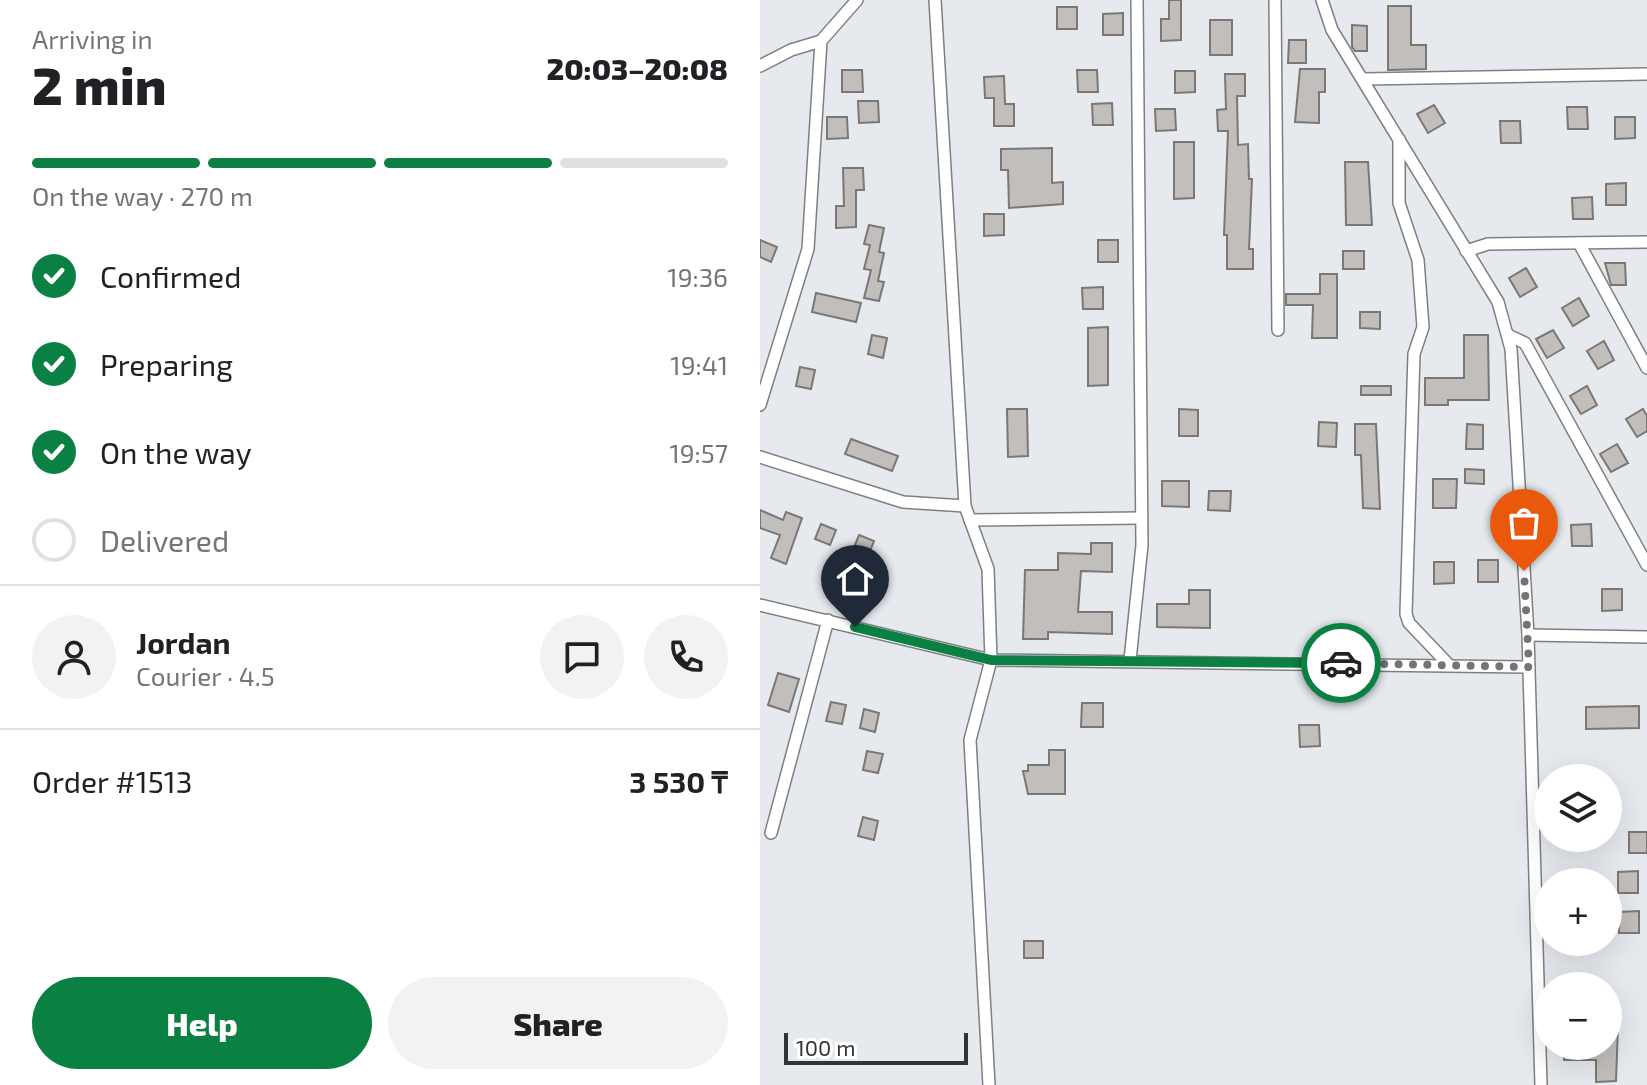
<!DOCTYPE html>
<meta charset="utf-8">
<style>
body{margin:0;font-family:"Exo 2",sans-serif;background:#f2f2f2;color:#202124;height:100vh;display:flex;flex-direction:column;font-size:30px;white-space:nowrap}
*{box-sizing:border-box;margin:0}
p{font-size:26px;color:#757577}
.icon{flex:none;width:44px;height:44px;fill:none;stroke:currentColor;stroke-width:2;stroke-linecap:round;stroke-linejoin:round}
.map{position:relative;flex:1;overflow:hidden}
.details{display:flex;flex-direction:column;background:#fff;width:760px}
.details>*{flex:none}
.controls{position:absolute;left:774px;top:764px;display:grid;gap:16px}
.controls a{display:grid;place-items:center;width:88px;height:88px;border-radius:50%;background:#fff;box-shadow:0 8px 32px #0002;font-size:40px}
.scale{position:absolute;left:24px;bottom:20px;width:184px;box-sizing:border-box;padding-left:8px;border:4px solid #333435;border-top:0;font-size:22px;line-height:28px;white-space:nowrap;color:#333435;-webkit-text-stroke:6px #fff;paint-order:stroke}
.pin{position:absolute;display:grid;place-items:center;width:68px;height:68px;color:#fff;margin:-82px -34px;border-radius:50% 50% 50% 0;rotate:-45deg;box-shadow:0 0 8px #0007}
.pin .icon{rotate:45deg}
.courier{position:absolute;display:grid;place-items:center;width:80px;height:80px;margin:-40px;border:6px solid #0b8043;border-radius:50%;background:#fff;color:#222;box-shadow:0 2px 10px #0007}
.summary em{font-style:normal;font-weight:800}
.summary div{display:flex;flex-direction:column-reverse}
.summary{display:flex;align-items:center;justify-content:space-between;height:136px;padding:0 32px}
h1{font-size:52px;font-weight:800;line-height:60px}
.bar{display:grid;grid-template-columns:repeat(4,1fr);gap:12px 8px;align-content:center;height:96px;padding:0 32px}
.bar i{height:10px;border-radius:6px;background:#e0e0e0}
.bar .active{background:#0b8043}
.bar p{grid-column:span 4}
.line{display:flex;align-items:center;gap:20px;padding:0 32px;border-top:2px solid #e0e0e0}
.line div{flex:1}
.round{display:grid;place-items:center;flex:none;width:84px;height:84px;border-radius:42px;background:#f2f2f2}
ol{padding:0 32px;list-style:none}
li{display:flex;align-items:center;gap:24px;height:88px}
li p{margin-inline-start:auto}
li .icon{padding:8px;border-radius:50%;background:#0b8043;color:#fff;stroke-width:4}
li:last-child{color:#757577}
li i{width:44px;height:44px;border:4px solid #e0e0e0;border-radius:50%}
.action{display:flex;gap:16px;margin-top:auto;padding:16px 32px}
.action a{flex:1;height:92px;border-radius:48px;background:#0b8043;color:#fff;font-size:32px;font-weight:800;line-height:92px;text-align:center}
.action a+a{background:#f2f2f2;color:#202124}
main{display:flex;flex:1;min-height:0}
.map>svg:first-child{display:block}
</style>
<main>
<section class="details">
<div class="summary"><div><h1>2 min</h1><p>Arriving in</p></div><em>20:03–20:08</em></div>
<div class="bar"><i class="active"></i><i class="active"></i><i class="active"></i><i></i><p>On the way · 270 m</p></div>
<ol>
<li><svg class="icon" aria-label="check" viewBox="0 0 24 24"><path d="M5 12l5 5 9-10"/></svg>Confirmed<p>19:36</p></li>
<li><svg class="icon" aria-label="check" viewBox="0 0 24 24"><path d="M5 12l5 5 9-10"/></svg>Preparing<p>19:41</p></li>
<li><svg class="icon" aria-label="check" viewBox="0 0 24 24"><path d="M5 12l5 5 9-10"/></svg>On the way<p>19:57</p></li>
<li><i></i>Delivered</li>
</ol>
<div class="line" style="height:144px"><a class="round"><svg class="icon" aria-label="person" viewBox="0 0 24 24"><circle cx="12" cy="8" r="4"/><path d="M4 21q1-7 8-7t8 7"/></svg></a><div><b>Jordan</b><p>Courier · 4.5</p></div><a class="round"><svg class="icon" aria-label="chat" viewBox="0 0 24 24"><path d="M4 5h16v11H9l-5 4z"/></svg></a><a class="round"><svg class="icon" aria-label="phone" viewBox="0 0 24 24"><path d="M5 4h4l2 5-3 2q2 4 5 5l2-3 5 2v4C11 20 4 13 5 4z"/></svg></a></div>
<div class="line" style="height:104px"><div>Order #1513</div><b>3 530 ₸</b></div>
<div class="action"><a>Help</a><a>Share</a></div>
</section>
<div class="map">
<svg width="887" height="1085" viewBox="0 0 887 1085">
<rect width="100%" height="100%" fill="#e6eaee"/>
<g fill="#c2bebb" stroke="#7a7774" stroke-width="2">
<polygon points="409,0 421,0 421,40 401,41 401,19 409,19"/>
<polygon points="628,6 651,6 651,45 666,45 666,69 628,70"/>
<rect x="297" y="7" width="20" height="22"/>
<polygon points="363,13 363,35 343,35 343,14"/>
<rect x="450" y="20" width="22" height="35"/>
<polygon points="592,25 607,26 607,51 595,51 592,47"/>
<polygon points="529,40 546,40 546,63 528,63"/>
<polygon points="540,69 565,69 565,92 559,92 559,123 535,122"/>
<polygon points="82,70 102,70 103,92 82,92"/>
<polygon points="317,70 337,70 338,92 318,92"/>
<polygon points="415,71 435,71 435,92 415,93"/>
<polygon points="465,74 485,74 485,96 477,96 478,145 488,144 489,179 492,179 489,249 493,249 493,269 467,269 467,235 464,235 468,131 458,131 457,110 466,109"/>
<polygon points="244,76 245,104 254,104 254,126 234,126 234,98 225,98 224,77"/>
<polygon points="98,101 118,101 119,122 99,123"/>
<polygon points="352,103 353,125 333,125 332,104"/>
<polygon points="674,105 685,123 668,133 657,114"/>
<polygon points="807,107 827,107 828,129 808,129"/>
<polygon points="395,109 415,109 416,130 396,131"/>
<polygon points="67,117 87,117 88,138 67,139"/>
<polygon points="855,117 875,117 875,138 855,139"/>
<polygon points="740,121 760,121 761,143 741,143"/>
<polygon points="414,142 434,142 434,198 414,199"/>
<polygon points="292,148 292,183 303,182 303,204 249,208 248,170 241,170 241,149"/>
<polygon points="585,162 608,162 612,225 586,225"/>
<polygon points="83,168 103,168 104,190 96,190 96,227 76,228 76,206 84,206"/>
<polygon points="866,183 866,205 846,205 846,184"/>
<polygon points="832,197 833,219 813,219 812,198"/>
<polygon points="224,214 244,214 244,235 224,236"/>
<polygon points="109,225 124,228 119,252 124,253 118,281 124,282 119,301 104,298 111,270 104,269 110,245 104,244"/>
<polygon points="0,240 17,247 11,262 0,257"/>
<rect x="338" y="240" width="20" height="22"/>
<rect x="583" y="251" width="21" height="18"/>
<polygon points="845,263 865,263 866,285 851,285"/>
<polygon points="766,268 777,287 760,297 749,278"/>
<polygon points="560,274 577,274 577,338 552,338 553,305 526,305 526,294 560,294"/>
<polygon points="343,287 343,309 323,309 322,288"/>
<polygon points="56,293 101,303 96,322 52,312"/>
<polygon points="819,298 829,316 813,326 802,308"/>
<polygon points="600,312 620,312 620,329 600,328"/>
<polygon points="348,327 348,385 328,386 328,328"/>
<polygon points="793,330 804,348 787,358 776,339"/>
<polygon points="112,335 127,338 123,358 108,354"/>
<polygon points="704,335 728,335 729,400 688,400 688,405 665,405 665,378 704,378"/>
<polygon points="844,341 854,360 838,369 827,351"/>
<polygon points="40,367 55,370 51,389 36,386"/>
<rect x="601" y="386" width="30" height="9"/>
<polygon points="827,386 837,405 821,414 810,396"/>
<polygon points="247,409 267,409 268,456 248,457"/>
<polygon points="419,409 438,410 438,436 419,436"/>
<polygon points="883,409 887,416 887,431 877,437 866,419"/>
<polygon points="559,422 577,423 576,447 558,446"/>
<polygon points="595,424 616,424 620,509 603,508 601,455 595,455"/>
<polygon points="707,424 723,425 723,449 706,449"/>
<polygon points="91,439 138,456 132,471 85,454"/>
<polygon points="857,444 868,463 851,472 840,454"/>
<polygon points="705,469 724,470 724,484 705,483"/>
<polygon points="673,479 697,479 696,508 673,508"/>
<polygon points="402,481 429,481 429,507 402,506"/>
<polygon points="449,491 471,491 470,511 448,510"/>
<polygon points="0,510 23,520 26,512 42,518 26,564 11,558 20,535 0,528"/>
<polygon points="61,524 76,530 70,545 55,539"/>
<polygon points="831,524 832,546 812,546 811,525"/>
<polygon points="99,535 114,541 108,556 93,550"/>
<polygon points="331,543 352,543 352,572 321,571 318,612 352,612 352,634 288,632 288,639 263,639 265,570 298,570 298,553 331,554"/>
<rect x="718" y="560" width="20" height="22"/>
<polygon points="674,562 694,562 694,583 674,584"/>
<polygon points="96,566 111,572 105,587 89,581"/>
<polygon points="842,589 862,589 862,610 842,611"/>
<polygon points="429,590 450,590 450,628 397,627 397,604 429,604"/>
<polygon points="18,673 39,679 29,712 8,705"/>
<polygon points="71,702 86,705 82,724 66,721"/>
<polygon points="322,703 343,703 343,727 321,727"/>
<polygon points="879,706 879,728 826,729 826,707"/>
<polygon points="104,709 119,713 115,732 100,728"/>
<polygon points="539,725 559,725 560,746 540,747"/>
<polygon points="289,750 305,750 305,794 268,794 263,771 268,771 268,765 289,765"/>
<polygon points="107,751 123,754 118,773 103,770"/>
<polygon points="103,817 118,821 114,840 98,836"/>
<rect x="869" y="832" width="18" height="21"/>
<polygon points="878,871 878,893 858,893 858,872"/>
<polygon points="879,911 879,933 859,933 859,912"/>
<rect x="264" y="941" width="19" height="17"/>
<polygon points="848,1026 858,1026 856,1081 836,1082 836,1060 804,1060 804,1046 848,1046"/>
</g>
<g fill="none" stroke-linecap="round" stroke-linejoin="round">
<g stroke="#7c8083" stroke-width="14">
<g id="street">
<polyline points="175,0 205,506 228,569 231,660 210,740 229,1085"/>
<polyline points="515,0 518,330"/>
<polyline points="562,0 572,30 738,302 751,349 768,635 781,1085"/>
<polyline points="0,66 31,50 61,41"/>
<polyline points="604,79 887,74"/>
<polyline points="639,139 639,203 658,260 663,327 654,354 646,614 649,623 688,664"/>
<polyline points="819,243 887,368"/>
<polyline points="706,251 728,244 887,242"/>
<polyline points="748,335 765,343 887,565"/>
<polyline points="0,405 48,249 61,41 97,0"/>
<polyline points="0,457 143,502 205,506"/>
<polyline points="210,520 381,518"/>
<polyline points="0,605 231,660 769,667"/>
<polyline points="768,635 887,637"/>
<polyline points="370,660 382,545 377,0"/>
<polyline points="11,833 68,620"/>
</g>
</g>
<use href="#street" stroke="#fff" stroke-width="11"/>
</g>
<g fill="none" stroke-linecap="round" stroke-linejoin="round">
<polyline stroke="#727476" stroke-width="8" stroke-dasharray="0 14.4" points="581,663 769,667 764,571"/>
<polyline stroke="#0b8043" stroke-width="10" points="95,627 231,660 581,663"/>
</g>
</svg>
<div class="controls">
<a><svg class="icon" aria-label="layers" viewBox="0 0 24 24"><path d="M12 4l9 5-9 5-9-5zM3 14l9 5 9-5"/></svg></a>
<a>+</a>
<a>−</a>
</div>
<div class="scale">100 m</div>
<div class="pin" style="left:764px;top:571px;background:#ea580c"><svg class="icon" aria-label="bag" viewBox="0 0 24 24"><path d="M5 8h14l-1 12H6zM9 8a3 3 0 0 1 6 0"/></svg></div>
<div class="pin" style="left:95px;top:627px;background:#1f2937"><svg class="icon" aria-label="home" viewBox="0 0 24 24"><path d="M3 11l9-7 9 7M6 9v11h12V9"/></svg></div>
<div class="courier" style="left:581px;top:663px"><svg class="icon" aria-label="car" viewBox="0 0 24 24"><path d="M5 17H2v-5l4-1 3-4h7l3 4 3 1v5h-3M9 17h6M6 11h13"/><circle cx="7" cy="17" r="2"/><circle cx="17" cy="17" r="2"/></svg></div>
</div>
</main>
